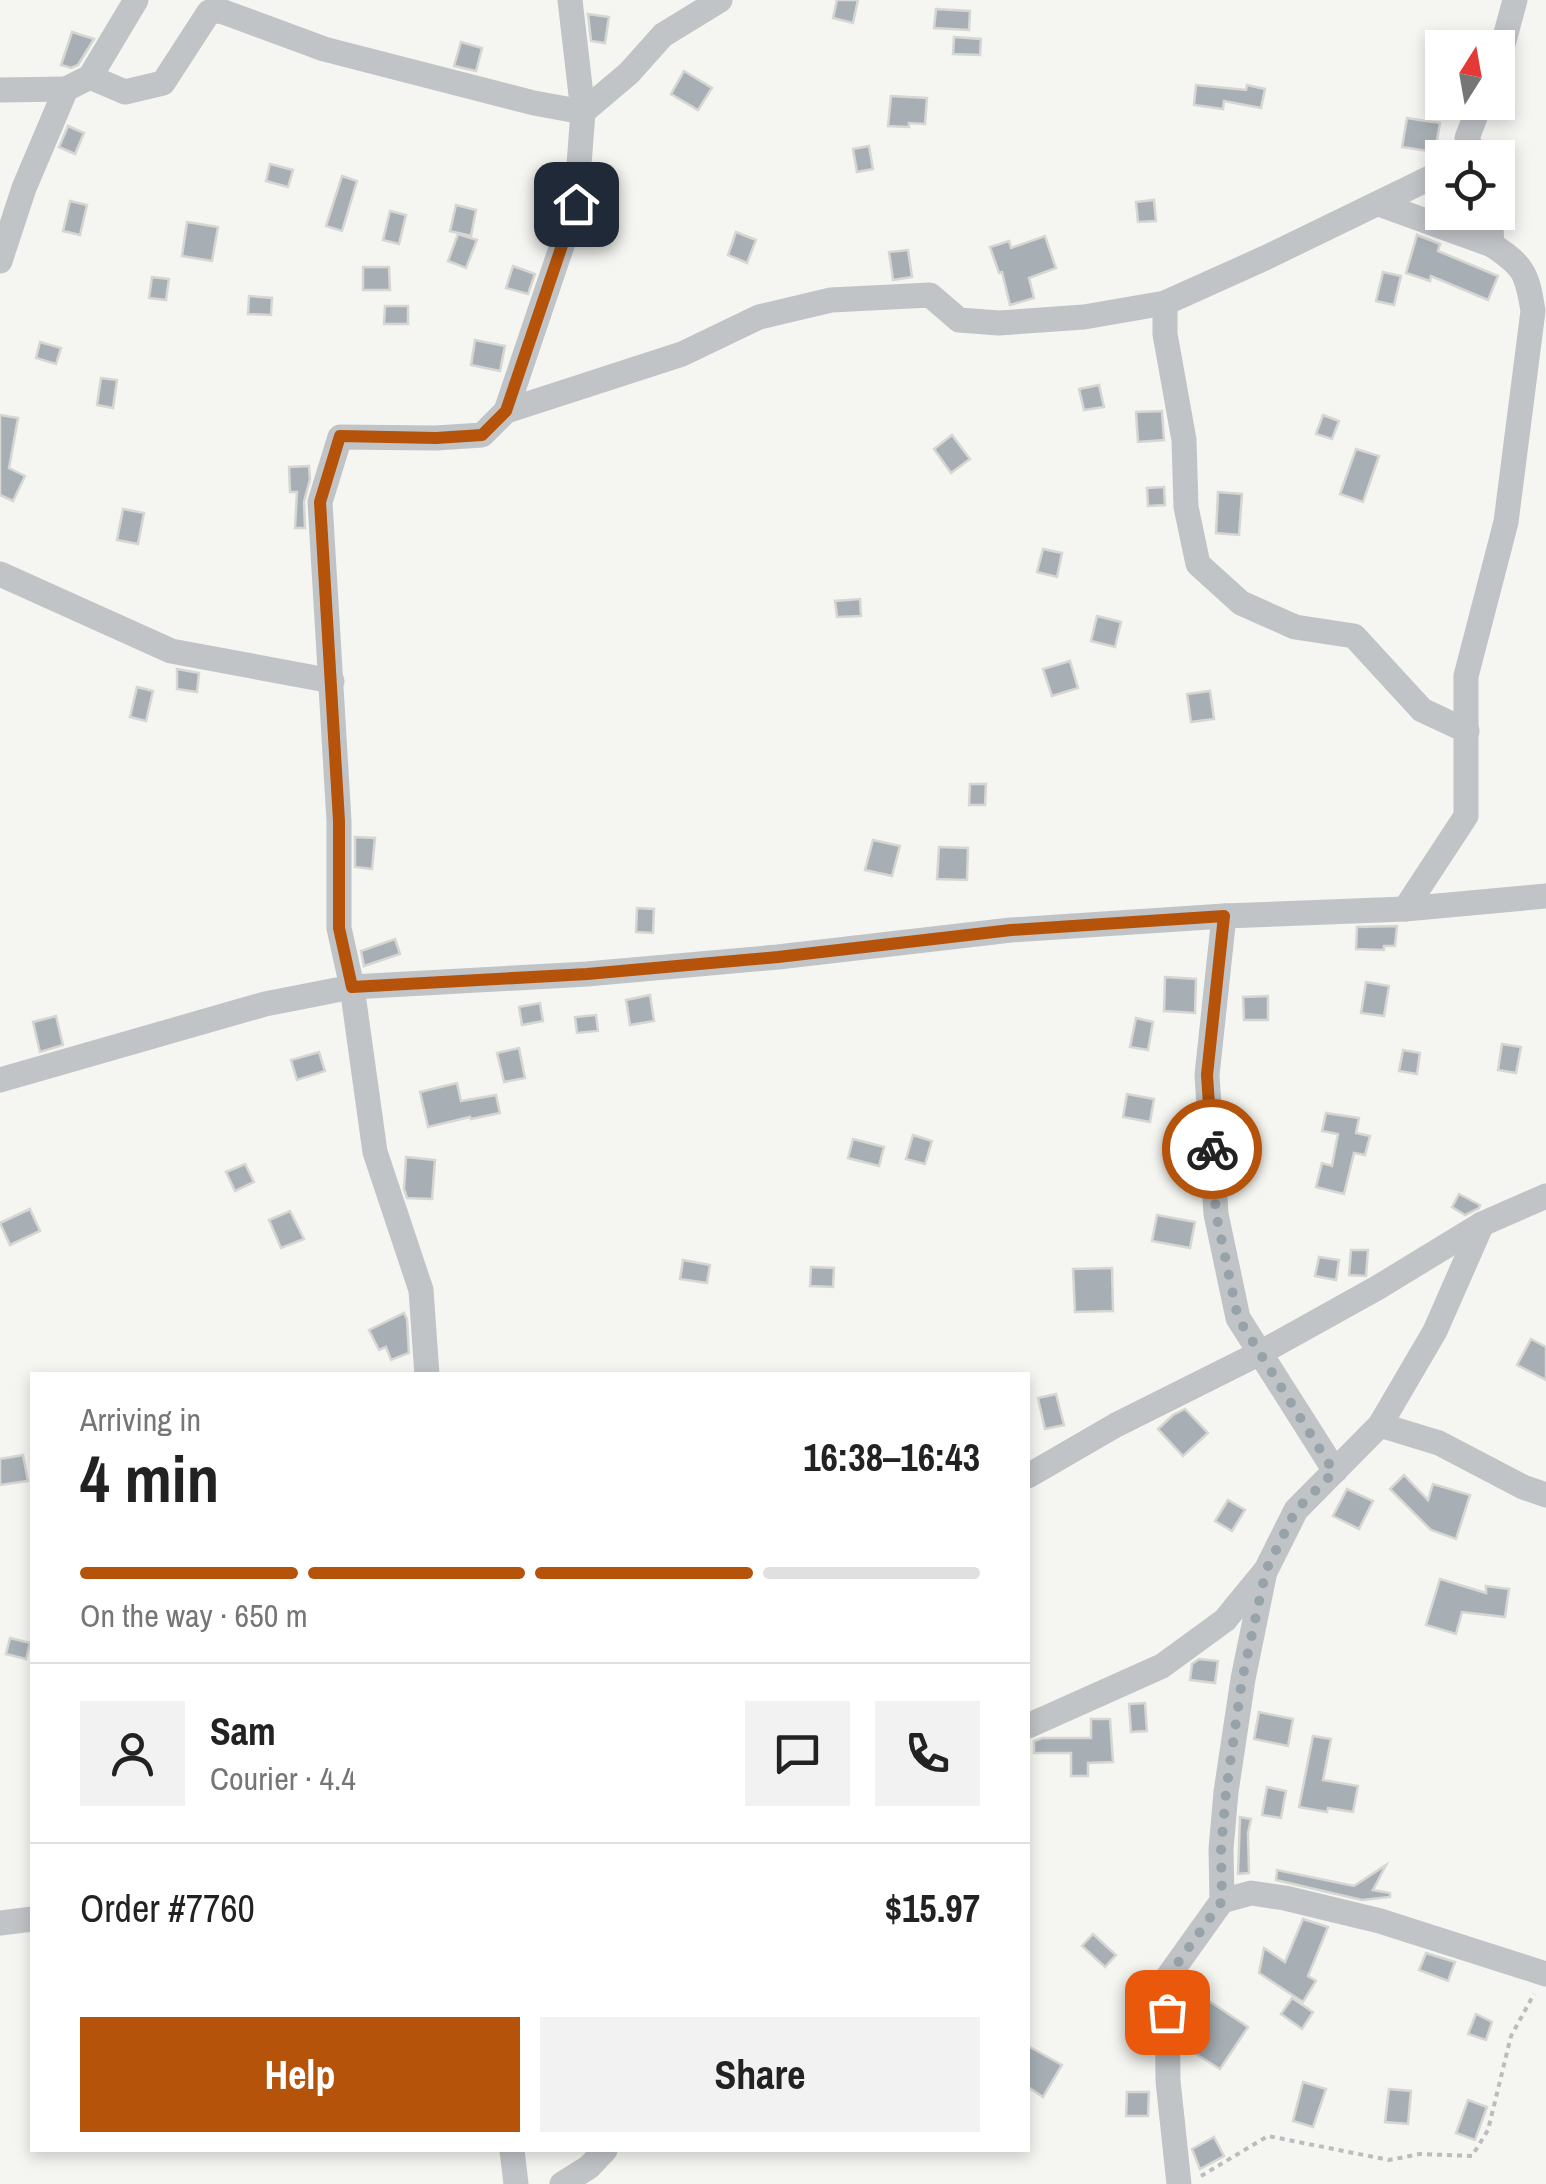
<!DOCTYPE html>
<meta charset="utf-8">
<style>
body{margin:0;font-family:"Archivo Narrow",sans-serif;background:#f2f2f2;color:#222;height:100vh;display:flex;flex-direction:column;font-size:38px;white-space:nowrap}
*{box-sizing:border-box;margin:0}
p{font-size:32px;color:#767676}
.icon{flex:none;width:55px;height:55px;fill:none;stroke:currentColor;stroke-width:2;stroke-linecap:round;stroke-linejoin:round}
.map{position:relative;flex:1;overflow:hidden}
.panel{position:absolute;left:30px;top:1372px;width:1000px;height:780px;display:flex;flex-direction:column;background:#fff;border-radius:0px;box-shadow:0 5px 15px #0003}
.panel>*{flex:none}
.needle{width:65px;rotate:11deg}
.controls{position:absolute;left:1425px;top:30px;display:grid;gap:20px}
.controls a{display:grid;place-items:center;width:90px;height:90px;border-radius:0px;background:#fff;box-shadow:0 5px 15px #0003;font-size:50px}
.pin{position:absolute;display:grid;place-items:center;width:85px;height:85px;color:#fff;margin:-42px;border-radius:20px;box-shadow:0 5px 15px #0006}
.courier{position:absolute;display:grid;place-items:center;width:100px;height:100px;margin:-50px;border:8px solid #b45309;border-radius:50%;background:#fff;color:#222;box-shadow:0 2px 12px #0007}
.overview em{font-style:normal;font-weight:800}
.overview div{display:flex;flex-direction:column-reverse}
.overview{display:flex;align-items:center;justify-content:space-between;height:170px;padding:0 50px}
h1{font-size:65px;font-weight:800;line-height:75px}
.bar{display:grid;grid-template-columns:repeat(4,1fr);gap:15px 10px;align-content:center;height:120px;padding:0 50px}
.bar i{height:12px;border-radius:8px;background:#e0e0e0}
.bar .selected{background:#b45309}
.bar p{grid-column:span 4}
.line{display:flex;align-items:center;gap:25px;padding:0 50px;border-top:2px solid #e0e0e0}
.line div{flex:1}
.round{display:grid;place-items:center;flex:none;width:105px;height:105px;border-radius:0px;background:#f2f2f2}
.action{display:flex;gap:20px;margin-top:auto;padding:20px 50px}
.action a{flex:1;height:115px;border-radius:0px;background:#b45309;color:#fff;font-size:40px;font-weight:800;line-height:115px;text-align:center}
.action a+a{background:#f2f2f2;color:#222}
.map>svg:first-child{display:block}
</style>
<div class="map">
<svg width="1546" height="2184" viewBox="0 0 1546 2184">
<rect width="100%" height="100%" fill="#f5f5f1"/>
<g fill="#a7afb4" stroke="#d6d6d3" stroke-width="2.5">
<polygon points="837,0 858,0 853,23 833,18"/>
<polygon points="936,9 970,11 969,30 934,28"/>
<polygon points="588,14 609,17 605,43 591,41"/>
<polygon points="72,32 94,39 78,65 71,68 61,65"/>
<polygon points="954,37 981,39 980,55 953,54"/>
<polygon points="461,42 482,48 476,71 454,66"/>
<polygon points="684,71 712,88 698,110 671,94"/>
<polygon points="1196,85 1246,90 1247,85 1265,89 1261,108 1224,101 1223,109 1194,105"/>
<polygon points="891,96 927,98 925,124 909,123 909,127 888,126"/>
<polygon points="1407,118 1440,123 1435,152 1402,147"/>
<polygon points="68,126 84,133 75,154 59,147"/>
<polygon points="869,146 873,169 857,172 853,149"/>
<polygon points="270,164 293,170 288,187 266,181"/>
<polygon points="342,176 357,181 342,231 326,226"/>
<polygon points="1154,200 1156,221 1138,222 1136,202"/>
<polygon points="70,201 87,205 80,235 63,231"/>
<polygon points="456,205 476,210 471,236 450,231"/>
<polygon points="390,211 406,215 399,244 383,240"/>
<polygon points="187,222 218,227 212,261 182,256"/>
<polygon points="736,232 756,240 747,263 728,255"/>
<polygon points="458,234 477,240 466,268 448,261"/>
<polygon points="1417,235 1440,244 1438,251 1498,276 1488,300 1431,276 1430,281 1406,273"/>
<polygon points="1045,236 1056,268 1029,278 1034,298 1010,305 1002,272 999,273 990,247 1009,241 1011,248"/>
<polygon points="908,250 912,277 893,280 889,252"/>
<polygon points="513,266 535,274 528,294 506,288"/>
<polygon points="363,267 389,267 390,290 363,290"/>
<polygon points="1383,272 1401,276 1394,305 1376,301"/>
<polygon points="152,277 169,279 166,300 149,298"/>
<polygon points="249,296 272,298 271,315 248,314"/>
<polygon points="385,306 408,306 408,324 384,324"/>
<polygon points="475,340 505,346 500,371 471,365"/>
<polygon points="40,342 61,348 56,364 36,358"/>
<polygon points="101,378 117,380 113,408 97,405"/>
<polygon points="1099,385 1104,407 1084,410 1079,389"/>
<polygon points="1162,411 1164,440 1138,442 1136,412"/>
<polygon points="0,415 18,418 9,468 25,476 13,501 0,495"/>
<polygon points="1323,415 1339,421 1332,439 1316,434"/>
<polygon points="952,435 970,459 951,473 934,449"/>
<polygon points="1356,449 1379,456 1363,502 1340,494"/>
<polygon points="309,466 310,479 304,502 305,528 295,528 297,492 290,492 289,467"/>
<polygon points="1164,487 1165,505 1148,506 1147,488"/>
<polygon points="1218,492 1242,494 1239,535 1216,533"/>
<polygon points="123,509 144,513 138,544 117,540"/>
<polygon points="1043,549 1062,553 1057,577 1037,572"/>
<polygon points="860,599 861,616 837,617 835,601"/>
<polygon points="1097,616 1121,622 1115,647 1091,641"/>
<polygon points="1070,661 1078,688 1052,696 1043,669"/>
<polygon points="177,669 199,673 197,692 177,689"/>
<polygon points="137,687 153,691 146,721 130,717"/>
<polygon points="1210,691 1214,719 1191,722 1187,694"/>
<polygon points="970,784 986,784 985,805 969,805"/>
<polygon points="355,837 375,838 372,869 355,867"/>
<polygon points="873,840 900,846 892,876 865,870"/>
<polygon points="939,847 968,848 967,880 937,879"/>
<polygon points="637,908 654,909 653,933 636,932"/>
<polygon points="1397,926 1395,946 1384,946 1384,950 1356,949 1357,927"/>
<polygon points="395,939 400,954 364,966 361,951"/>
<polygon points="1165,977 1196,979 1195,1013 1164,1011"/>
<polygon points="1366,982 1389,986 1384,1016 1361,1013"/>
<polygon points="650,995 654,1021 630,1025 626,1000"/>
<polygon points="1268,996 1268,1020 1244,1020 1243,997"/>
<polygon points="540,1003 543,1021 522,1025 519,1007"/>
<polygon points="596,1015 598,1031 577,1033 575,1017"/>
<polygon points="56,1016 63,1045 40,1052 33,1022"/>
<polygon points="1136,1018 1153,1022 1148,1050 1130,1047"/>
<polygon points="1502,1044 1521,1047 1516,1073 1498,1070"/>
<polygon points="519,1048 525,1078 504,1082 497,1053"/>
<polygon points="1403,1050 1420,1053 1417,1074 1399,1071"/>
<polygon points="319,1052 325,1071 297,1080 291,1060"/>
<polygon points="457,1083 461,1101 496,1095 500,1113 471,1119 470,1117 428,1127 420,1092"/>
<polygon points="1127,1094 1154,1099 1150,1122 1123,1117"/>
<polygon points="1326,1113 1359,1118 1356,1133 1370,1136 1365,1155 1354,1153 1344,1194 1316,1187 1322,1163 1332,1166 1338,1134 1322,1131"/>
<polygon points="913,1135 932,1141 925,1164 906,1159"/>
<polygon points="853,1139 884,1147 879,1166 848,1158"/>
<polygon points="406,1157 435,1160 432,1199 407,1198 404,1189"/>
<polygon points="245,1164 254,1182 235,1191 226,1172"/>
<polygon points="1459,1194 1480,1205 1479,1208 1465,1215 1452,1207"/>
<polygon points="30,1209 40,1231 10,1245 0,1223"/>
<polygon points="290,1211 304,1239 281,1248 269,1220"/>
<polygon points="1157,1215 1195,1222 1190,1248 1152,1241"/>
<polygon points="1351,1250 1368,1250 1366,1276 1349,1275"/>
<polygon points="1319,1257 1339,1260 1336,1280 1315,1276"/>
<polygon points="683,1260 710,1265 707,1283 680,1279"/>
<polygon points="811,1267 834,1268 833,1287 810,1286"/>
<polygon points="1112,1268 1113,1311 1075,1312 1073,1269"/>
<polygon points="404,1313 407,1319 409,1353 391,1360 386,1347 379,1350 369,1330"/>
<polygon points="1531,1339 1546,1347 1546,1380 1517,1365"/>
<polygon points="1056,1394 1064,1425 1045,1429 1038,1398"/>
<polygon points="1185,1409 1208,1433 1183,1456 1158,1429 1173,1415"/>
<polygon points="23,1455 28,1481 0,1485 0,1459"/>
<polygon points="1404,1475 1428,1500 1433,1484 1470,1495 1456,1539 1431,1530 1390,1489"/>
<polygon points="1347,1489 1373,1501 1359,1529 1333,1516"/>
<polygon points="1228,1500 1245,1510 1232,1531 1215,1521"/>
<polygon points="1440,1579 1486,1593 1486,1586 1509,1589 1505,1617 1462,1612 1456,1634 1426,1625"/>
<polygon points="10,1638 30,1643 26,1659 6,1654"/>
<polygon points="1199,1659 1218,1661 1215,1683 1190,1680 1192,1664"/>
<polygon points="1145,1703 1147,1731 1131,1732 1129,1704"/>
<polygon points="1259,1712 1293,1719 1288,1746 1254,1739"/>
<polygon points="1091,1719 1110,1719 1113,1762 1088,1763 1088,1776 1071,1776 1071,1753 1034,1753 1034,1741 1042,1738 1091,1738"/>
<polygon points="1313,1736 1331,1739 1323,1780 1358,1786 1353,1812 1328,1808 1327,1812 1299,1807"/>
<polygon points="1267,1787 1286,1791 1281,1818 1262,1815"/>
<polygon points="1240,1817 1251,1819 1248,1833 1249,1873 1238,1874"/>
<polygon points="1386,1865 1373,1890 1390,1893 1390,1897 1362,1900 1276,1880 1277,1870 1354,1886"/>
<polygon points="1303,1919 1328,1927 1308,1976 1316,1981 1303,2002 1259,1973 1264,1948 1285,1962"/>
<polygon points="1093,1934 1116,1955 1105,1967 1082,1946"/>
<polygon points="1426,1953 1455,1962 1448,1981 1419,1970"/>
<polygon points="1292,1998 1313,2012 1302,2029 1281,2014"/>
<polygon points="1206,1999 1248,2027 1220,2069 1188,2049 1191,2045 1184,2040 1184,2032"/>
<polygon points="1476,2014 1492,2022 1486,2040 1468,2034"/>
<polygon points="1028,2046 1062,2065 1043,2097 1028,2087"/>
<polygon points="1303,2082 1326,2089 1313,2127 1293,2121"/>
<polygon points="1389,2089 1411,2091 1408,2124 1385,2122"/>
<polygon points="1127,2092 1149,2092 1148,2116 1126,2116"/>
<polygon points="1468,2100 1487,2107 1475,2140 1456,2133"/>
<polygon points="1214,2137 1224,2156 1200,2169 1192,2149"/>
</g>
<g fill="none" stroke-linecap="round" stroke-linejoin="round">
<polyline stroke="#babcbe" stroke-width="4" stroke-dasharray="5 5" stroke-linecap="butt" points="1201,2176 1268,2136 1389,2160 1420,2154 1472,2156 1488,2130 1511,2036 1534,1994"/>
<g stroke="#c0c4c7" stroke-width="25">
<polyline points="1498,63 1515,0"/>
<polyline points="90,77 125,92 163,83 209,12 221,11 324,49 534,103 583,112 570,0"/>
<polyline points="0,90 66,89"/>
<polyline points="1475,158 1467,138 1481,102"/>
<polyline points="1379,204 1492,245"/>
<polyline points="0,261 24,188 66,89 90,77 136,0"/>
<polyline points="1165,303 1165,334 1184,440 1186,507 1198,564 1241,603 1295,627 1354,636 1422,710 1467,731"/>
<polyline points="506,411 682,354 759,317 831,300 930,295 959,320 999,323 1084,317 1165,303 1265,258 1440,173 1442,169"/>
<polyline points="0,574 171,651 332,681"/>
<path d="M1405 909 1466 816V676L1506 522 1533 311C1527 273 1524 266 1492 245L1490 212"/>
<polyline points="1224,916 1207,1075 1216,1214 1238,1318 1335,1471"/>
<polyline points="0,1080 265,1004 352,987 587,974 778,957 1011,930 1224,916 1405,909 1546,896"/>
<polyline points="427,1375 421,1290 375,1152 352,987 339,928 339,821 320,502 340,437 436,438 482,435 506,411 576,204 583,112 629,73 663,35 720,0"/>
<polyline points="1380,1425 1439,1443 1523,1487 1546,1495"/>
<polyline points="1028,1476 1116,1425 1260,1353 1377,1288 1482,1224"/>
<polyline points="1028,1726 1162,1666 1225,1620 1266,1570 1296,1510 1380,1425 1435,1331 1482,1224 1546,1196"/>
<polyline points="1222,1901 1251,1893 1285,1898 1380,1921 1546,1974"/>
<polyline points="0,1923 32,1919"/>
<polyline points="512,2150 516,2184"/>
<polyline points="562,2184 589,2167 605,2150"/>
<polyline points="1179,2184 1168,2081 1167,1978 1222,1901 1221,1849 1226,1792 1243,1679 1264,1576"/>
</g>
</g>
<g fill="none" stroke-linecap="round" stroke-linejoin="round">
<polyline stroke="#97a2a9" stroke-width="10" stroke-dasharray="0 18" points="1167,2012 1167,1978 1222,1901 1221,1849 1226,1792 1242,1680 1266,1570 1296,1510 1334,1472 1238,1318 1216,1214 1212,1149"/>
<polyline stroke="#b45309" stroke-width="12" points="576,204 506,411 482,435 436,438 340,436 320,502 339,821 339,928 352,987 587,974 778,957 1011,930 1224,916 1207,1075 1212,1149"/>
</g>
</svg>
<div class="controls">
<a><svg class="needle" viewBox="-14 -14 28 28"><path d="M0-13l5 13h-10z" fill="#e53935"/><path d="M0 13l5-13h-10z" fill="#767676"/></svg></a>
<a><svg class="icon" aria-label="locate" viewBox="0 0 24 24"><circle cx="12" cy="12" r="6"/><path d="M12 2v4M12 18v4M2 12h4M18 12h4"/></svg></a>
</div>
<div class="pin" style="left:1167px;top:2012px;background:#ea580c"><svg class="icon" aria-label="bag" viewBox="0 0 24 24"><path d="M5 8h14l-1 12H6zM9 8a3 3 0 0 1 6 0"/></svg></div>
<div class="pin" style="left:576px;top:204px;background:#1f2937"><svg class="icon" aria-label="home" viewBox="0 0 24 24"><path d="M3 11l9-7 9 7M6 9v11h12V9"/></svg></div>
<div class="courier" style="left:1212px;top:1149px"><svg class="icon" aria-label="bike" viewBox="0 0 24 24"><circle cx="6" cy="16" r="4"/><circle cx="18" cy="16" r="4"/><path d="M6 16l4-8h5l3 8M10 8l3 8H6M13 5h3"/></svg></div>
<section class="panel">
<div class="overview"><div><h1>4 min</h1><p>Arriving in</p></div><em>16:38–16:43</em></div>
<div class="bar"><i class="selected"></i><i class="selected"></i><i class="selected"></i><i></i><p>On the way · 650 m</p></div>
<div class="line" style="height:180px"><a class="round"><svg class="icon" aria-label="person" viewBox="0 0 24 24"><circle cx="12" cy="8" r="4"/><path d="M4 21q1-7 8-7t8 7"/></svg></a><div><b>Sam</b><p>Courier · 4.4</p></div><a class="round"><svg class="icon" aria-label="chat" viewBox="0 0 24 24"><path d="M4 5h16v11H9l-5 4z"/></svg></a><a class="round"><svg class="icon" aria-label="phone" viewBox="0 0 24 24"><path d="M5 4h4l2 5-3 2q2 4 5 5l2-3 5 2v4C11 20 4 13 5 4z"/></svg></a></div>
<div class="line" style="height:130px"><div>Order #7760</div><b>$15.97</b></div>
<div class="action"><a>Help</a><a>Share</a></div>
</section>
</div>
